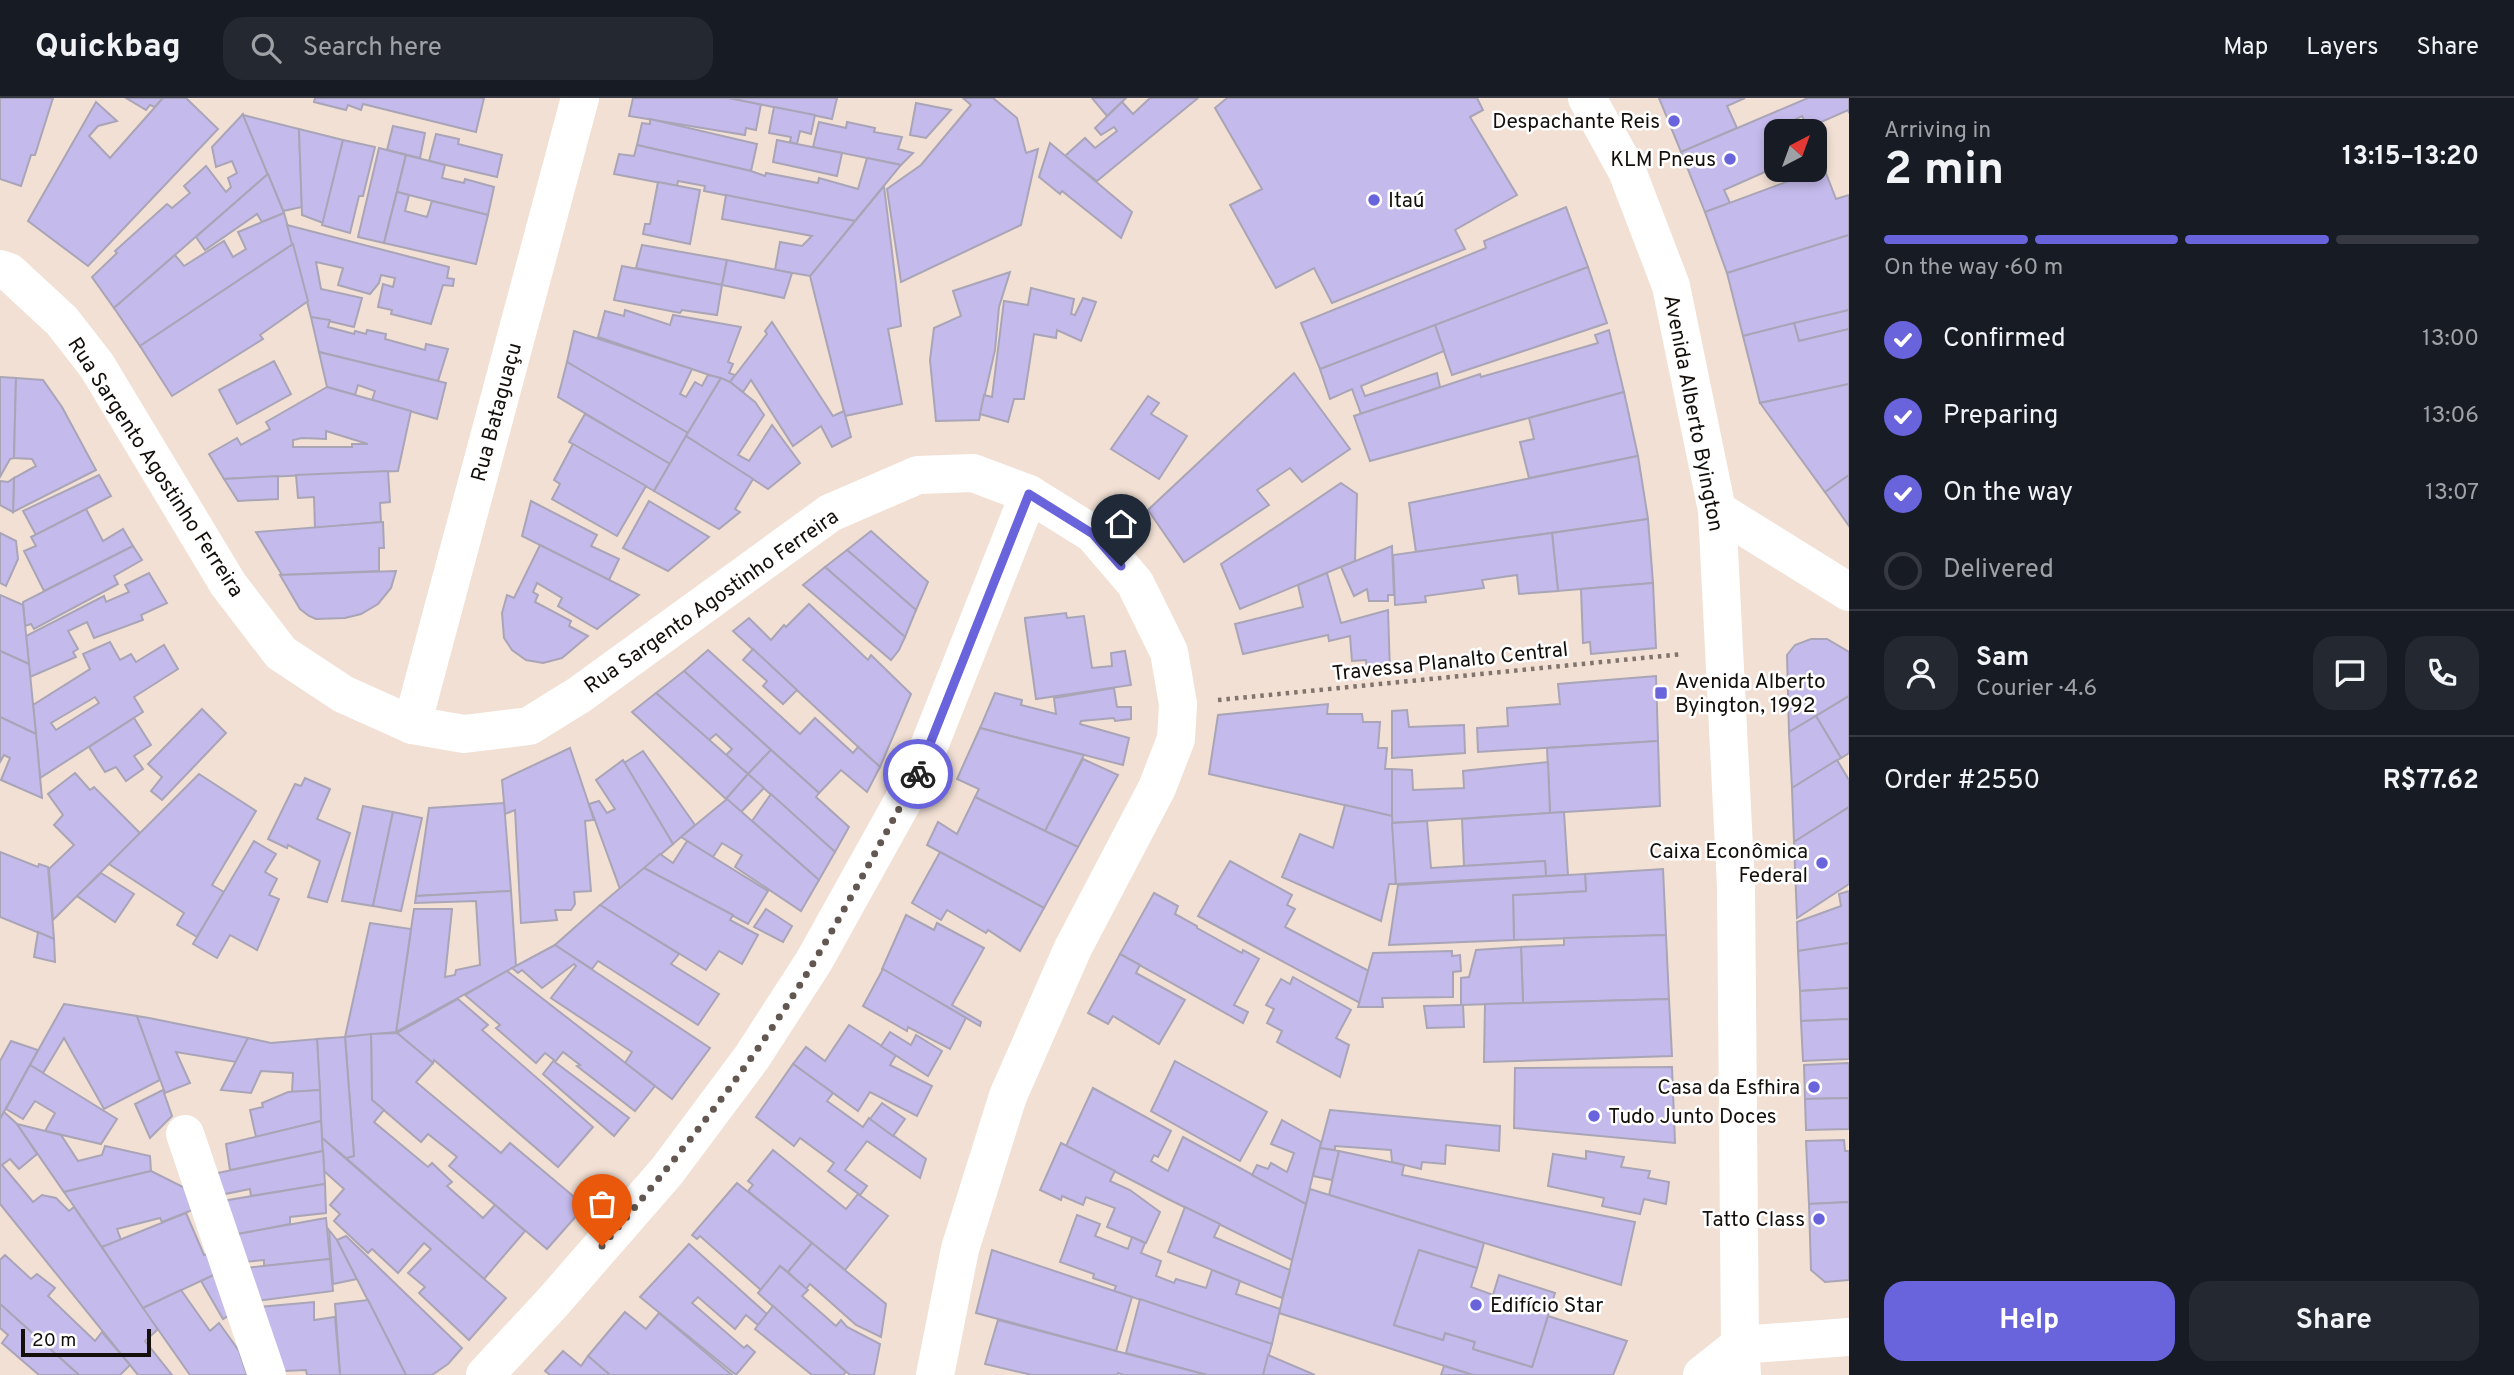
<!DOCTYPE html>
<meta charset="utf-8">
<style>
body{margin:0;font-family:Overpass,sans-serif;background:#242831;color:#f1f3f6;height:100vh;display:flex;flex-direction:column;font-size:26px;white-space:nowrap}
*{box-sizing:border-box;margin:0}
p{font-size:23px;color:#9ea1a6}
.icon{flex:none;width:38px;height:38px;fill:none;stroke:currentColor;stroke-width:2;stroke-linecap:round;stroke-linejoin:round}
.map{position:relative;flex:1;overflow:hidden}
.side{display:flex;flex-direction:column;background:#171b24;width:665px}
.side>*{flex:none}
.needle{width:46px;rotate:41deg}
.tools{position:absolute;left:1764px;top:21px;display:grid;gap:14px}
.tools a{display:grid;place-items:center;width:63px;height:63px;border-radius:14px;background:#171b24;box-shadow:0 4px 10px #0003;font-size:35px}
.scale{position:absolute;left:21px;bottom:18px;width:130px;box-sizing:border-box;padding-left:7px;border:4px solid #150f0b;border-top:0;font-size:19px;line-height:24px;white-space:nowrap;color:#150f0b;-webkit-text-stroke:5px #fff;paint-order:stroke}
.pin{position:absolute;display:grid;place-items:center;width:60px;height:60px;color:#fff;margin:-72px -30px;border-radius:50% 50% 50% 0;rotate:-45deg;box-shadow:0 0 7px #0007}
.pin .icon{rotate:45deg}
.courier{position:absolute;display:grid;place-items:center;width:70px;height:70px;margin:-35px;border:5px solid #6963dc;border-radius:50%;background:#fff;color:#222;box-shadow:0 2px 9px #0007}
.head em{font-style:normal;font-weight:700}
.head div{display:flex;flex-direction:column-reverse}
.head{display:flex;align-items:center;justify-content:space-between;height:119px;padding:0 35px}
h1{font-size:46px;font-weight:700;line-height:52px}
.bar{display:grid;grid-template-columns:repeat(4,1fr);gap:10px 7px;align-content:center;height:84px;padding:0 35px}
.bar i{height:9px;border-radius:5px;background:#363941}
.bar .active{background:#6963dc}
.bar p{grid-column:span 4}
.line{display:flex;align-items:center;gap:18px;padding:0 35px;border-top:2px solid #363941}
.line div{flex:1}
.round{display:grid;place-items:center;flex:none;width:74px;height:74px;border-radius:21px;background:#242831}
ol{padding:0 35px;list-style:none}
li{display:flex;align-items:center;gap:21px;height:77px}
li p{margin-inline-start:auto}
li .icon{padding:7px;border-radius:50%;background:#6963dc;color:#fff;stroke-width:4}
li:last-child{color:#9ea1a6}
li i{width:38px;height:38px;border:4px solid #363941;border-radius:50%}
.button{display:flex;gap:14px;margin-top:auto;padding:14px 35px}
.button a{flex:1;height:80px;border-radius:21px;background:#6963dc;color:#fff;font-size:28px;font-weight:700;line-height:80px;text-align:center}
.button a+a{background:#242831;color:#f1f3f6}
header{display:flex;align-items:center;gap:42px;box-sizing:border-box;height:98px;padding:0 35px;background:#171b24;border-bottom:2px solid #363941}
header strong{font-size:33px}
nav{display:flex;gap:38px;margin-inline-start:auto;font-size:24px}
.search{width:490px;height:63px;background:#242831;display:flex;align-items:center;gap:18px;box-sizing:border-box;padding:0 24px;border-radius:21px;color:#9ea1a6;font-size:26px}
main{display:flex;flex:1;min-height:0}
.map>svg:first-child{display:block}
</style>
<header>
<strong>Quickbag</strong>
<div class="search"><svg class="icon" aria-label="search" viewBox="0 0 24 24"><circle cx="10" cy="10" r="6"/><path d="M15 15l6 6"/></svg>Search here</div>
<nav><a>Map</a><a>Layers</a><a>Share</a></nav>
</header>
<main>
<div class="map">
<svg width="1849" height="1277" viewBox="0 0 1849 1277">
<rect width="100%" height="100%" fill="#f2e0d4"/>
<g fill="#c5baec" stroke="#a9a5b7" stroke-width="2" fill-rule="evenodd">
<polygon points="0,0 53,0 35,57 31,57 21,88 0,81"/>
<polygon points="126,0 163,0 155,9 150,7 146,12"/>
<polygon points="163,0 186,0 218,31 88,168 28,123 96,4 117,23 98,28 89,38 110,60"/>
<polygon points="315,0 484,0 476,34 363,6 361,12 348,7 346,12 314,4"/>
<polygon points="633,0 729,0 761,6 756,32 746,30 745,37 629,18"/>
<polygon points="729,0 837,0 832,21"/>
<polygon points="963,0 993,0 1017,20 1026,55 1038,51 1021,127 901,184 887,91 921,67 971,7"/>
<polygon points="1092,0 1126,0 1107,18"/>
<polygon points="1198,0 1097,83 1065,58 1085,40 1095,50 1117,33 1114,29 1101,37 1095,30 1122,4 1133,16 1150,0"/>
<polygon points="1227,0 1477,0 1483,12 1470,19 1517,97 1455,132 1465,151 1332,205 1314,170 1276,190 1230,107 1262,91 1215,10"/>
<polygon points="1659,0 1745,0 1727,8 1737,30 1681,54"/>
<polygon points="1808,0 1849,0 1849,15 1848,12 1808,30 1802,18 1782,28 1785,33 1776,33 1776,69 1724,92 1730,105 1705,114 1681,54"/>
<polygon points="916,5 951,12 926,40 910,37"/>
<polygon points="774,9 815,17 811,36 800,33 797,46 790,44 791,39 769,35"/>
<polygon points="243,16 268,76 114,210 92,179 117,155 115,153 167,106 172,110 190,95 184,88 206,68 226,94 231,89 228,80 237,75 232,63 216,69 212,49"/>
<polygon points="243,17 299,31 302,109 283,113"/>
<polygon points="650,21 757,46 751,73 637,47 642,25 650,26"/>
<polygon points="819,24 846,30 847,24 875,30 874,34 902,39 898,51 913,55 901,67 813,49"/>
<polygon points="393,28 425,35 420,60 387,52"/>
<polygon points="299,31 343,42 323,125 302,117"/>
<polygon points="436,36 459,41 458,46 502,57 497,79 429,63"/>
<polygon points="343,42 375,49 363,98 359,98 350,135 322,127"/>
<polygon points="777,42 842,55 837,78 773,64"/>
<polygon points="1050,45 1132,114 1121,140 1062,93 1060,96 1039,79"/>
<polygon points="637,47 751,73 765,78 766,75 818,85 819,80 858,91 867,60 901,67 855,123 704,93 705,88 678,83 677,88 614,76 619,56 634,58"/>
<polygon points="379,50 406,57 384,145 358,139"/>
<polygon points="406,57 445,67 442,80 464,85 465,81 494,89 488,117 397,94"/>
<polygon points="1824,70 1836,101 1849,97 1849,137 1727,175 1705,114"/>
<polygon points="268,76 284,115 262,124 257,116 205,152 196,139"/>
<polygon points="658,84 700,92 690,146 643,136 645,126 650,126"/>
<polygon points="884,88 901,228 888,231 902,306 845,318 810,178"/>
<polygon points="397,94 409,97 405,113 427,119 432,103 488,117 476,166 384,145"/>
<polygon points="726,97 855,123 810,178 775,172 780,144 802,148 812,138 722,121"/>
<polygon points="1566,109 1588,169 1320,271 1301,225 1486,150 1484,143"/>
<polygon points="284,115 293,146 140,248 114,210 175,157 184,168 224,143 233,159 246,151 238,134"/>
<polygon points="287,127 449,169 447,180 454,181 453,188 443,187 431,226 391,216 392,212 378,209 383,186 393,189 395,180 381,177 379,185 370,196 338,187 343,170 316,164 321,191 362,200 354,229 311,219"/>
<polygon points="1849,137 1849,212 1743,238 1727,175"/>
<polygon points="293,146 308,203 260,237 263,241 172,298 140,248"/>
<polygon points="642,147 727,162 722,187 636,170"/>
<polygon points="727,162 792,175 784,200 722,187"/>
<polygon points="622,168 722,187 717,217 682,212 680,215 614,202"/>
<polygon points="1588,169 1607,225 1452,277 1435,227"/>
<polygon points="1010,174 999,209 995,252 979,322 936,323 930,262 934,230 961,218 953,193"/>
<polygon points="1031,190 1074,201 1071,216 1075,217 1083,200 1096,204 1081,243 1057,232 1056,240 1034,236 1024,301 1014,301 1008,324 980,316 984,297 992,299 1004,203 1028,207"/>
<polygon points="625,212 670,227 673,217 741,229 728,264 733,266 729,275 735,277 730,284 598,239 605,213 624,218"/>
<polygon points="1849,212 1849,231 1799,243 1794,225"/>
<polygon points="311,219 330,222 328,229 354,236 355,233 366,236 367,232 386,236 385,241 425,252 426,246 448,251 438,283 319,254"/>
<polygon points="772,224 833,318 844,313 851,339 832,349 821,328 793,348 751,282 743,294 730,284 767,236 765,233"/>
<polygon points="1794,225 1799,243 1849,231 1849,286 1760,305 1743,238"/>
<polygon points="1435,227 1444,253 1361,288 1365,298 1437,275 1440,289 1361,316 1352,291 1330,301 1320,271"/>
<polygon points="1609,232 1624,294 1370,363 1354,318 1480,276 1481,279 1598,245 1595,237"/>
<polygon points="574,233 692,271 680,296 686,299 695,284 702,288 708,277 721,280 688,335 567,264"/>
<polygon points="319,254 446,285 437,321 372,302 375,293 358,287 355,297 327,289"/>
<polygon points="274,263 291,296 237,326 219,292"/>
<polygon points="567,264 688,335 670,366 558,299"/>
<polygon points="1294,275 1350,351 1302,384 1290,370 1257,392 1269,407 1184,464 1148,412"/>
<polygon points="0,279 16,280 14,360 10,361 0,379"/>
<polygon points="16,280 43,282 62,309 96,372 13,414 14,380 36,368 32,361 14,360"/>
<polygon points="721,280 730,284 755,304 764,317 738,357 749,363 772,327 800,365 768,391 686,338"/>
<polygon points="1849,286 1849,377 1825,394 1760,305"/>
<path d="M327 289 411 313 398 373 224 381 209 356 237 340 241 347 270 331 266 324ZM326 333 368 346H352V349H293V342L302 340 326 341Z"/>
<polygon points="1624,294 1638,358 1529,380 1520,344 1534,341 1529,320"/>
<polygon points="1148,298 1159,305 1151,316 1187,338 1159,381 1111,351"/>
<polygon points="585,316 670,366 654,393 569,344"/>
<polygon points="686,338 753,381 735,411 740,414 719,431 654,393"/>
<polygon points="573,346 646,388 617,438 552,401 560,386 554,382"/>
<polygon points="1638,358 1648,421 1416,454 1409,405"/>
<polygon points="388,373 390,404 380,405 381,424 315,430 314,399 298,400 296,377"/>
<polygon points="99,377 111,398 36,437 23,413"/>
<polygon points="1849,377 1849,428 1825,394"/>
<polygon points="278,378 278,401 238,403 224,381"/>
<polygon points="14,380 13,414 0,407 0,383 8,384"/>
<polygon points="1341,385 1357,396 1355,463 1240,511 1221,466"/>
<polygon points="531,403 597,437 591,448 619,461 609,482 522,438"/>
<polygon points="649,403 709,439 668,473 623,450"/>
<polygon points="86,411 103,443 123,431 133,448 44,493 24,453 36,448 31,439"/>
<polygon points="1648,421 1653,485 1558,493 1552,435"/>
<polygon points="383,424 384,450 379,450 379,473 282,477 256,434"/>
<polygon points="871,433 928,484 916,512 847,452"/>
<polygon points="0,435 16,443 18,461 6,488 0,485"/>
<polygon points="1552,435 1558,493 1519,496 1517,477 1482,482 1484,490 1425,498 1426,504 1395,507 1393,457"/>
<polygon points="540,447 639,497 597,531 558,508 562,500 537,485 533,494 538,497 535,504 571,523 569,528 588,538 562,560 543,565 526,562 512,552 504,540 502,515 507,497 514,500"/>
<polygon points="133,448 142,462 114,478 118,486 34,531 31,526 25,528 23,504"/>
<polygon points="1392,448 1394,497 1388,497 1388,503 1369,503 1367,491 1354,498 1341,469"/>
<polygon points="847,452 916,512 905,539 825,469"/>
<polygon points="825,469 905,539 899,552 891,562 803,487"/>
<polygon points="396,473 391,490 378,506 361,516 345,520 316,521 309,518 300,511 280,477"/>
<polygon points="149,475 167,505 141,517 143,522 94,540 87,524 68,533 78,551 73,554 76,559 30,579 26,538 104,498 106,504 129,494 125,487"/>
<polygon points="1327,475 1341,525 1388,512 1390,574 1367,576 1366,562 1352,563 1350,538 1329,543 1328,537 1243,556 1235,526 1303,509 1298,487"/>
<polygon points="1653,485 1656,550 1591,556 1590,544 1583,545 1581,491"/>
<polygon points="0,497 23,507 29,566 0,553"/>
<polygon points="809,506 868,562 871,557 911,596 880,669 733,533 749,520 771,542 784,527 786,529"/>
<polygon points="1066,515 1067,520 1084,518 1092,570 1112,568 1111,555 1125,553 1131,587 1036,601 1025,522 1025,520"/>
<polygon points="1811,541 1827,541 1849,554 1849,598 1789,634 1787,557 1795,547"/>
<path d="M110 544 120 562 131 556 136 564 164 547 178 571 134 599 143 614 40 680 33 607 90 571 83 556ZM95 599 99 605 56 632 51 625Z"/>
<polygon points="753,551 797,592 783,606 763,588 767,583 743,562"/>
<polygon points="708,552 800,636 815,620 853,655 858,649 880,669 867,694 841,672 819,695 684,573"/>
<polygon points="0,553 29,566 36,636 0,619"/>
<polygon points="684,573 771,652 748,676 726,657 732,651 716,636 709,642 656,595"/>
<polygon points="1656,578 1658,643 1478,654 1477,630 1508,628 1507,610 1560,606 1558,586"/>
<polygon points="1114,590 1117,609 1131,609 1131,621 1115,623 1114,620 1081,623 1080,626 1129,640 1123,667 980,630 995,595 1022,602 1021,607 1056,616 1054,600"/>
<polygon points="656,595 748,676 726,701 632,614"/>
<polygon points="1849,598 1849,655 1841,660 1816,618"/>
<polygon points="1328,606 1327,616 1362,616 1363,624 1380,624 1378,650 1387,650 1385,671 1392,671 1392,718 1209,676 1218,617"/>
<polygon points="202,611 226,635 162,702 151,693 162,679 148,666"/>
<polygon points="1407,612 1409,629 1464,627 1465,655 1392,660 1392,613"/>
<polygon points="1816,618 1841,660 1792,690 1789,634"/>
<polygon points="0,619 36,636 42,700 1,682 10,660 4,657 0,664"/>
<polygon points="134,620 151,647 134,658 143,671 126,683 116,669 105,674 89,649"/>
<polygon points="980,630 1084,657 1045,733 975,699 979,691 957,681"/>
<polygon points="1658,643 1660,708 1550,715 1547,650"/>
<polygon points="570,650 594,722 585,723 591,793 574,794 575,806 571,812 555,812 557,822 521,825 515,712 505,716 502,682"/>
<polygon points="771,652 819,695 816,699 849,729 835,754 748,676"/>
<polygon points="643,653 695,727 673,746 624,665"/>
<polygon points="1083,661 1118,677 1078,749 1045,733"/>
<polygon points="623,662 673,746 620,791 589,706 599,703 607,715 615,711 596,682"/>
<polygon points="1837,662 1849,682 1849,709 1794,744 1792,690"/>
<polygon points="1548,664 1550,715 1392,725 1392,671 1412,672 1413,692 1464,690 1463,673"/>
<polygon points="75,675 90,692 94,689 140,735 53,822 49,771 74,747 54,727 63,717 48,696"/>
<polygon points="199,676 256,713 212,787 224,794 197,839 177,827 184,815 109,766"/>
<polygon points="748,676 764,690 741,714 726,701"/>
<polygon points="305,680 330,691 317,721 350,735 327,804 308,799 320,763 288,747 287,750 268,741 295,686 301,688"/>
<polygon points="771,696 835,754 819,782 752,723"/>
<polygon points="975,699 1078,749 1044,810 927,747 938,724 957,736"/>
<polygon points="727,701 819,782 801,813 735,769 742,757 722,745 713,759 681,739"/>
<polygon points="504,705 511,793 416,798 429,710"/>
<polygon points="1345,707 1392,718 1396,786 1389,786 1381,823 1282,779 1300,736 1333,750"/>
<polygon points="363,708 393,714 373,808 342,803"/>
<polygon points="1849,709 1849,786 1797,820 1794,744"/>
<polygon points="393,714 422,720 401,813 373,808"/>
<polygon points="1564,714 1568,777 1546,778 1545,763 1464,768 1462,721"/>
<polygon points="1427,723 1431,770 1545,763 1546,778 1396,786 1392,725"/>
<polygon points="254,743 276,756 265,774 277,781 269,797 279,801 257,852 230,837 217,860 193,846"/>
<polygon points="687,743 768,793 748,826 644,770 660,756 673,765"/>
<polygon points="0,754 38,769 39,766 48,769 54,841 0,819"/>
<polygon points="940,754 1044,810 1020,853 988,832 986,835 947,812 941,822 912,805"/>
<polygon points="1230,763 1292,797 1287,807 1295,811 1285,829 1369,873 1360,905 1198,818"/>
<polygon points="644,770 733,817 730,822 758,837 742,866 719,853 706,872 600,807"/>
<polygon points="1663,771 1666,837 1514,842 1513,797 1586,793 1585,776"/>
<polygon points="101,775 134,796 115,824 77,798"/>
<polygon points="1585,776 1586,793 1513,797 1514,842 1389,847 1398,787"/>
<polygon points="511,793 516,868 396,934 414,811 452,811 445,879 455,877 456,872 480,867 476,803 415,805 416,798"/>
<polygon points="1849,793 1849,845 1798,853 1797,824 1841,808 1839,796"/>
<polygon points="1154,795 1178,808 1175,816 1197,828 1197,830 1242,855 1243,852 1259,861 1234,907 1248,914 1243,925 1120,856"/>
<polygon points="600,807 679,856 671,866 719,896 698,927 598,863 592,871 555,847"/>
<polygon points="766,811 792,828 783,844 754,829"/>
<polygon points="906,817 934,832 937,825 984,850 952,907 981,924 980,928 882,871"/>
<polygon points="370,825 411,831 396,934 345,939"/>
<polygon points="38,834 54,841 55,864 34,859"/>
<polygon points="1666,837 1669,901 1523,905 1521,849 1564,847 1564,840"/>
<polygon points="1849,845 1849,890 1800,893 1798,853"/>
<polygon points="555,847 710,950 672,1001 625,965 632,954 551,900 576,868 574,866 542,890 522,872 518,875 512,870"/>
<polygon points="1521,849 1523,905 1461,907 1461,880 1469,879 1476,852"/>
<polygon points="1452,853 1452,858 1460,857 1461,873 1453,874 1453,899 1382,900 1383,909 1358,909 1373,855"/>
<polygon points="1120,856 1140,867 1136,875 1185,902 1159,946 1113,918 1108,926 1088,915"/>
<polygon points="883,871 966,920 950,951 908,929 907,933 863,908"/>
<polygon points="507,873 655,988 635,1013 577,968 580,967 563,954 555,964 629,1020 614,1038 543,976 554,962 545,955 536,965 496,930 500,927 465,897"/>
<polygon points="1293,879 1351,912 1336,940 1349,947 1340,979 1277,944 1282,933 1267,925 1274,911 1266,907 1281,881 1290,886"/>
<polygon points="1849,890 1849,921 1801,923 1800,893"/>
<polygon points="458,901 488,927 482,932 593,1029 558,1069 434,962 433,965 397,935"/>
<polygon points="1669,901 1672,958 1484,964 1485,906"/>
<polygon points="64,906 137,918 160,982 104,1011 64,940 43,975 30,967"/>
<polygon points="1461,907 1463,907 1464,929 1427,930 1424,908"/>
<polygon points="137,918 149,920 248,940 236,964 176,954 190,985 165,995"/>
<polygon points="1849,921 1849,961 1803,963 1801,923"/>
<polygon points="849,927 896,957 890,967 932,988 917,1018 870,994 858,1013 793,966 806,949 825,963"/>
<polygon points="890,934 911,947 916,937 942,953 928,978 881,948"/>
<polygon points="397,935 433,965 416,984 501,1055 510,1045 585,1108 547,1151 449,1068 457,1059 428,1036 421,1044 372,1002 371,936"/>
<polygon points="371,936 372,1002 384,1012 374,1024 428,1069 432,1065 452,1084 447,1088 483,1120 495,1107 525,1133 484,1181 346,1060 354,1058 345,939"/>
<polygon points="345,939 354,1058 346,1060 322,1040 317,941"/>
<polygon points="248,940 271,945 317,941 320,992 292,994 293,975 261,973 251,995 221,992"/>
<polygon points="11,943 38,952 0,1021 0,963"/>
<polygon points="1175,963 1267,1014 1240,1063 1151,1013"/>
<polygon points="1849,965 1849,1000 1805,1001 1804,967"/>
<polygon points="793,966 833,995 827,1003 863,1029 869,1020 926,1061 920,1080 867,1043 845,1072 867,1088 860,1097 828,1073 834,1065 800,1040 794,1048 756,1019"/>
<polygon points="30,967 117,1021 101,1046 45,1033 55,1015 35,1003 23,1021 6,1011"/>
<polygon points="1672,969 1675,1045 1514,1030 1515,970"/>
<polygon points="1093,990 1171,1033 1158,1059 1154,1057 1151,1063 1168,1073 1183,1039 1306,1106 1292,1162 1166,1100 1066,1048"/>
<polygon points="163,992 172,1018 150,1040 135,1006"/>
<polygon points="320,992 321,1023 256,1039 250,1012 263,1009 262,1005 288,994"/>
<polygon points="1849,1000 1849,1031 1806,1032 1805,1001"/>
<polygon points="882,1005 905,1021 893,1038 870,1021"/>
<polygon points="1330,1012 1500,1028 1499,1053 1446,1047 1445,1066 1422,1064 1421,1071 1392,1064 1391,1052 1335,1048 1335,1052 1320,1050"/>
<polygon points="4,1014 17,1026 37,1056 19,1071 10,1061 2,1067 33,1104 42,1097 56,1100 69,1113 74,1109 158,1231 145,1243 172,1277 138,1277 0,1106 0,1021"/>
<polygon points="1282,1022 1321,1044 1306,1106 1252,1077 1257,1067 1268,1071 1271,1065 1287,1074 1294,1055 1271,1046"/>
<polygon points="321,1023 323,1053 230,1072 226,1046"/>
<polygon points="17,1026 61,1037 78,1063 102,1057 105,1048 150,1058 151,1073 64,1094"/>
<polygon points="322,1040 506,1200 469,1242 419,1195 425,1189 408,1175 431,1151 424,1145 398,1175 372,1151 368,1155 334,1123 340,1116 330,1107 344,1091 324,1073"/>
<polygon points="1844,1042 1845,1053 1849,1053 1849,1104 1809,1106 1806,1043"/>
<polygon points="1061,1045 1115,1073 1110,1083 1130,1092 1160,1114 1146,1145 1107,1129 1115,1110 1086,1099 1083,1107 1062,1098 1061,1102 1040,1092"/>
<polygon points="1320,1050 1339,1053 1332,1082 1313,1078"/>
<polygon points="773,1052 846,1111 858,1096 888,1118 845,1172 748,1093 753,1087 748,1083"/>
<polygon points="323,1053 325,1086 251,1098 250,1091 220,1097 213,1076"/>
<polygon points="1339,1053 1404,1067 1402,1077 1635,1124 1621,1187 1329,1097"/>
<polygon points="1586,1053 1624,1059 1621,1069 1650,1073 1648,1080 1669,1084 1666,1106 1644,1101 1640,1116 1602,1108 1604,1100 1548,1088 1553,1056 1586,1061"/>
<polygon points="151,1073 187,1091 195,1111 162,1124 160,1120 117,1131 121,1142 102,1149 64,1094"/>
<polygon points="737,1085 812,1145 788,1174 780,1168 761,1192 700,1138 697,1141 692,1137"/>
<polygon points="325,1086 326,1115 290,1119 290,1126 238,1136 222,1103"/>
<polygon points="1310,1091 1484,1145 1477,1170 1419,1152 1394,1227 1443,1242 1445,1235 1475,1244 1473,1251 1532,1269 1548,1218 1627,1243 1613,1277 1473,1277 1279,1215"/>
<polygon points="1849,1104 1849,1182 1825,1184 1811,1172 1809,1106"/>
<polygon points="1185,1109 1220,1126 1214,1139 1290,1172 1282,1200 1168,1154"/>
<polygon points="186,1115 204,1157 211,1155 218,1175 143,1210 102,1149"/>
<polygon points="1077,1117 1100,1126 1095,1138 1128,1151 1132,1139 1145,1145 1141,1155 1161,1163 1156,1178 1174,1185 1176,1181 1206,1190 1212,1172 1240,1183 1236,1196 1280,1211 1272,1246 1114,1193 1116,1188 1093,1180 1094,1176 1060,1164"/>
<polygon points="326,1120 330,1161 264,1168 264,1162 245,1164 238,1136"/>
<polygon points="329,1132 337,1142 357,1181 333,1186"/>
<polygon points="346,1138 462,1250 448,1266 432,1277 406,1277 337,1142"/>
<polygon points="812,1145 886,1206 881,1239 856,1227 810,1186 806,1191 788,1174"/>
<polygon points="689,1146 767,1216 758,1227 746,1217 735,1231 698,1199 692,1205 744,1250 747,1247 755,1254 736,1277 640,1199"/>
<polygon points="992,1152 1132,1199 1116,1253 976,1215"/>
<polygon points="1419,1152 1477,1170 1471,1189 1493,1197 1499,1177 1555,1195 1532,1269 1473,1251 1475,1244 1445,1235 1443,1242 1394,1227"/>
<polygon points="5,1157 31,1181 37,1176 55,1190 48,1198 95,1243 102,1234 130,1267 120,1277 79,1277 0,1206 0,1162"/>
<polygon points="330,1161 333,1193 257,1203 245,1170"/>
<polygon points="780,1168 808,1192 802,1198 836,1228 841,1222 847,1229 880,1246 874,1277 850,1277 758,1195"/>
<polygon points="218,1175 233,1215 223,1221 201,1183"/>
<polygon points="181,1192 210,1233 219,1225 239,1253 247,1277 190,1277 143,1210"/>
<polygon points="1140,1201 1272,1246 1263,1277 1207,1277 1126,1255"/>
<polygon points="368,1202 406,1277 340,1277 335,1206"/>
<polygon points="314,1204 314,1222 335,1219 340,1277 307,1277 306,1272 284,1273 259,1209"/>
<polygon points="0,1206 79,1277 39,1277 2,1245 8,1237 0,1230"/>
<polygon points="773,1208 846,1274 843,1277 812,1277 755,1231"/>
<polygon points="625,1214 646,1231 659,1215 732,1277 610,1277 588,1258"/>
<polygon points="998,1222 1116,1253 1207,1277 1124,1277 1118,1275 1117,1277 1032,1277 985,1266"/>
<polygon points="563,1253 581,1268 588,1258 610,1277 550,1277 545,1273"/>
<polygon points="1268,1257 1315,1277 1263,1277"/>
<polygon points="1444,1268 1473,1277 1441,1277"/>
</g>
<g fill="none" stroke-linecap="round" stroke-linejoin="round">
<polyline stroke="#80746c" stroke-width="4.5" stroke-dasharray="3.5 5" stroke-linecap="butt" points="1218,602 1683,556"/>
<g stroke="#fff" stroke-width="38">
<polyline points="0,171 9,174 62,223 97,268 228,486 281,555 343,596 412,627 464,636 529,628 579,597 830,415 918,377 973,375 1029,396 1093,436 1135,485 1169,554 1178,606 1176,641 1157,690 1073,850 1008,998 960,1151 935,1277"/>
<polyline points="1717,412 1849,494"/>
<polyline points="412,627 580,0"/>
<polyline points="185,1036 267,1277"/>
<polyline points="485,1277 553,1204 667,1073 752,959 814,863 918,676 1029,396"/>
<polyline points="1702,1277 1740,1247 1849,1239"/>
</g>
<polyline stroke="#fff" stroke-width="38" points="1587,0 1627,73 1671,188 1717,412 1736,789 1740,1247 1742,1277"/>
</g>
<g fill="none" stroke-linecap="round" stroke-linejoin="round">
<path stroke="#625851" stroke-width="7" stroke-dasharray="0 12.6" d="M602 1148C679 1058 754 965 815 862 851 801 884 738 918 676"/>
<polyline stroke="#6963dc" stroke-width="9" points="918,676 1029,396 1093,436 1121,468"/>
</g>
<g fill="#6963dc" stroke="#fff" stroke-width="2.5">
<circle cx="1674" cy="23" r="7"/>
<circle cx="1730" cy="61" r="7"/>
<circle cx="1374" cy="102" r="7"/>
<rect x="1654" y="588" width="14" height="14" rx="3.5"/>
<circle cx="1822" cy="765" r="7"/>
<circle cx="1814" cy="989" r="7"/>
<circle cx="1594" cy="1018" r="7"/>
<circle cx="1819" cy="1121" r="7"/>
<circle cx="1476" cy="1207" r="7"/>
</g>
<g text-anchor="middle" stroke-width="5" stroke-linejoin="round" paint-order="stroke">
<g font-size="21" fill="#150f0b" stroke="#fff" text-anchor="end">
<text x="1660" y="30">Despachante Reis</text>
<text x="1716" y="68">KLM Pneus</text>
<text x="1388" y="109" text-anchor="start">Itaú</text>
<text x="1675" y="590" text-anchor="start">Avenida Alberto<tspan x="1675" dy="24">Byington, 1992</tspan></text>
<text x="1808" y="760">Caixa Econômica<tspan x="1808" dy="24">Federal</tspan></text>
<text x="1800" y="996">Casa da Esfhira</text>
<text x="1608" y="1025" text-anchor="start">Tudo Junto Doces</text>
<text x="1805" y="1128">Tatto Class</text>
<text x="1490" y="1214" text-anchor="start">Edifício Star</text>
</g>
<g font-size="21" fill="#150f0b" stroke="#fff">
<text transform="translate(496 314) rotate(-75)" y="7">Rua Bataguaçu</text>
<text transform="translate(1694 315) rotate(79)" y="7">Avenida Alberto Byington</text>
<text transform="translate(156 369) rotate(57)" y="7">Rua Sargento Agostinho Ferreira</text>
<text transform="translate(711 503) rotate(-35)" y="7">Rua Sargento Agostinho Ferreira</text>
<text transform="translate(1450 563) rotate(-6)" y="7">Travessa Planalto Central</text>
</g>
</g>
</svg>
<div class="tools">
<a><svg class="needle" viewBox="-14 -14 28 28"><path d="M0-13l5 13h-10z" fill="#e53935"/><path d="M0 13l5-13h-10z" fill="#9ea1a6"/></svg></a>
</div>
<div class="scale">20 m</div>
<div class="pin" style="left:602px;top:1148px;background:#ea580c"><svg class="icon" aria-label="bag" viewBox="0 0 24 24"><path d="M5 8h14l-1 12H6zM9 8a3 3 0 0 1 6 0"/></svg></div>
<div class="pin" style="left:1121px;top:468px;background:#1f2937"><svg class="icon" aria-label="home" viewBox="0 0 24 24"><path d="M3 11l9-7 9 7M6 9v11h12V9"/></svg></div>
<div class="courier" style="left:918px;top:676px"><svg class="icon" aria-label="bike" viewBox="0 0 24 24"><circle cx="6" cy="16" r="4"/><circle cx="18" cy="16" r="4"/><path d="M6 16l4-8h5l3 8M10 8l3 8H6M13 5h3"/></svg></div>
</div>
<section class="side">
<div class="head"><div><h1>2 min</h1><p>Arriving in</p></div><em>13:15–13:20</em></div>
<div class="bar"><i class="active"></i><i class="active"></i><i class="active"></i><i></i><p>On the way · 60 m</p></div>
<ol>
<li><svg class="icon" aria-label="check" viewBox="0 0 24 24"><path d="M5 12l5 5 9-10"/></svg>Confirmed<p>13:00</p></li>
<li><svg class="icon" aria-label="check" viewBox="0 0 24 24"><path d="M5 12l5 5 9-10"/></svg>Preparing<p>13:06</p></li>
<li><svg class="icon" aria-label="check" viewBox="0 0 24 24"><path d="M5 12l5 5 9-10"/></svg>On the way<p>13:07</p></li>
<li><i></i>Delivered</li>
</ol>
<div class="line" style="height:126px"><a class="round"><svg class="icon" aria-label="person" viewBox="0 0 24 24"><circle cx="12" cy="8" r="4"/><path d="M4 21q1-7 8-7t8 7"/></svg></a><div><b>Sam</b><p>Courier · 4.6</p></div><a class="round"><svg class="icon" aria-label="chat" viewBox="0 0 24 24"><path d="M4 5h16v11H9l-5 4z"/></svg></a><a class="round"><svg class="icon" aria-label="phone" viewBox="0 0 24 24"><path d="M5 4h4l2 5-3 2q2 4 5 5l2-3 5 2v4C11 20 4 13 5 4z"/></svg></a></div>
<div class="line" style="height:91px"><div>Order #2550</div><b>R$77.62</b></div>
<div class="button"><a>Help</a><a>Share</a></div>
</section>
</main>
